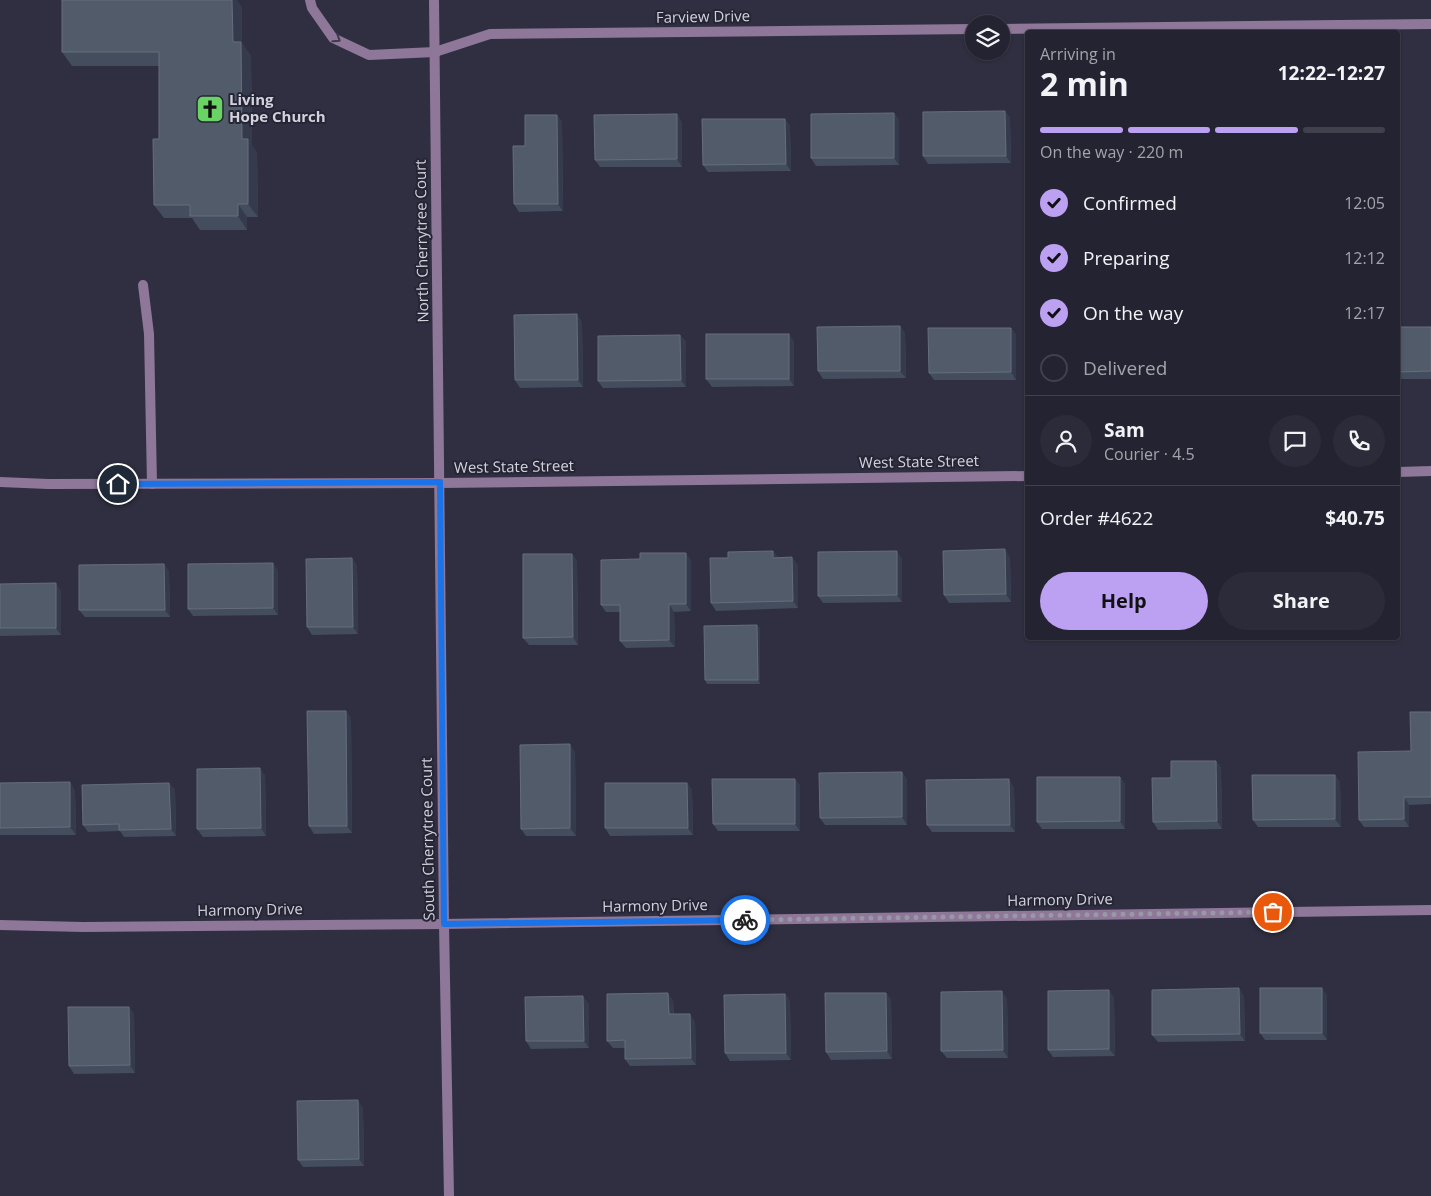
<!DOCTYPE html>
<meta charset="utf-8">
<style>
body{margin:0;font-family:"Open Sans",sans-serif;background:#2c2b39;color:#f1f3f6;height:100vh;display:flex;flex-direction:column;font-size:19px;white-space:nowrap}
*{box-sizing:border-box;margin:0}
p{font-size:16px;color:#a3a4ab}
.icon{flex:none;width:28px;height:28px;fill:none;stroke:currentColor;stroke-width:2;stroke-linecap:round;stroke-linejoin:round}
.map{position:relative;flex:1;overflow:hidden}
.drawer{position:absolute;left:1025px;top:30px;width:375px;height:610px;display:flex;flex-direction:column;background:#242331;border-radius:5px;box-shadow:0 1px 4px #0004,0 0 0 1px #41404d}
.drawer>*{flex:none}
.fabs{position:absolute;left:965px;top:15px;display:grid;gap:10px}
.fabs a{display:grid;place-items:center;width:45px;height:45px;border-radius:50%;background:#242331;box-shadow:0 1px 4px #0004,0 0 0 1px #41404d;font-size:25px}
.pin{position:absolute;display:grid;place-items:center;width:42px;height:42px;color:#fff;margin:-21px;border:2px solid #fff;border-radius:50%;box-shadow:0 1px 5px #0007}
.courier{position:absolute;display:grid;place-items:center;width:50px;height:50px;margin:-25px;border:4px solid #1a73e8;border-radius:50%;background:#fff;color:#222;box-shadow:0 1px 6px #0007}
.overview em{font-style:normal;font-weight:700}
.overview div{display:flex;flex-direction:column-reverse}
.overview{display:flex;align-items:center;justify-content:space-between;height:85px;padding:0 15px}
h1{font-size:32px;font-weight:700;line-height:38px}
.bar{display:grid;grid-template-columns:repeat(4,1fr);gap:8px 5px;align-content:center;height:60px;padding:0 15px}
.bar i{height:6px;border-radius:4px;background:#41404d}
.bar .active{background:#bca0f2}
.bar p{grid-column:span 4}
.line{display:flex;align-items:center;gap:12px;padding:0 15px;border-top:1px solid #41404d}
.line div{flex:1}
.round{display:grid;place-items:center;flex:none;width:52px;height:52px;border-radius:26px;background:#2c2b39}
ol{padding:0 15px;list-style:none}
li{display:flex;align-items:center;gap:15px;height:55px}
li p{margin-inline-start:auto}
li .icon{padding:5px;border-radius:50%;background:#bca0f2;color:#111;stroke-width:4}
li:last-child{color:#a3a4ab}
li i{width:28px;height:28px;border:2px solid #41404d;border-radius:50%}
.primary-button{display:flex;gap:10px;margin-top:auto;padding:10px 15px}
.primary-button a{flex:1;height:58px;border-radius:30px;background:#bca0f2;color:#111;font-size:20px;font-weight:700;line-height:58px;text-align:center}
.primary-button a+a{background:#2c2b39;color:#f1f3f6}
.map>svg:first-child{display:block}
</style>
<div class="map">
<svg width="1431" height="1196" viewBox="0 0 1431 1196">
<rect width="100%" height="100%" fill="#302f41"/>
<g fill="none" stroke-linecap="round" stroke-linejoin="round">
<g stroke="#8e7799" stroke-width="10">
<polyline points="310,0 312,8 333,38 369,55 435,52"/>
<polyline points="143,285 149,334 152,484"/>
</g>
<g stroke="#8e7799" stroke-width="10">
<polyline points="434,0 444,924 449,1196"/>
<polyline points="1001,29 1431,24"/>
<polyline points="435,52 490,34 974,29"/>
<polyline points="1398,472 1431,471"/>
<polyline points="0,482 48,484 440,483 1028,476"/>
<polyline points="0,925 83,927 444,924 1431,910"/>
</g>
</g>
<g fill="#434d5d">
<polygon points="242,7 242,43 251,56 252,145 257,153 258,217 247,217 247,230 200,230 192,218 164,218 154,205 159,139 159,66 72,66 62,52"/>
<polygon points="1005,111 1010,118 1011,163 928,164 923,156"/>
<polygon points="894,113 899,120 899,165 816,166 811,158"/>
<polygon points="557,115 562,122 563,211 519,212 514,204 525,146"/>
<polygon points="785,119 790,126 791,171 708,172 703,165"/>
<polygon points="682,122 682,167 600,167 595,160"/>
<polygon points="582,322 583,387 520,388 515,380"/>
<polygon points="900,326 905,333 906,378 823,379 818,371"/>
<rect x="1398" y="327" width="33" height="52"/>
<polygon points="1011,328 1016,335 1016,380 934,380 929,373"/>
<polygon points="680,335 686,342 686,387 603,388 598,381"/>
<polygon points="794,341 794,386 712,387 706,379"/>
<polygon points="773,551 778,558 798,565 798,608 716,611 711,603 728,558"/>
<polygon points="572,554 577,561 578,645 529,645 523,638"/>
<polygon points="1010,557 1011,602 949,603 944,595"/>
<polygon points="352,558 357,566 358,634 312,635 307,627"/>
<polygon points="902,558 902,602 823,603 818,596"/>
<polygon points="691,560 691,611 674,612 675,647 626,648 620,641 620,612 606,612 601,605"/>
<polygon points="164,564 169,572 170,617 85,617 79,610"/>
<polygon points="278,570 278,615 193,616 188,609"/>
<polygon points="0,584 61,591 61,635 0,636"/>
<polygon points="757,625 760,629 760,684 707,684 705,680"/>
<polygon points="346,711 351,718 352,833 314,834 309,826"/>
<polygon points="1431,712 1431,804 1409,805 1409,827 1364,827 1359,820 1411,751"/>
<polygon points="575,752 576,836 526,836 521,829"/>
<polygon points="1216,761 1221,768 1222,829 1158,830 1153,822 1171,778"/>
<polygon points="902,772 907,780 907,825 825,825 820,818"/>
<polygon points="265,775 266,836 203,837 197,829"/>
<polygon points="1335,775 1340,782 1341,827 1258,827 1253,820"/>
<polygon points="1120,777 1125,784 1125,829 1042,829 1037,822"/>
<polygon points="795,779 800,786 800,831 718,831 713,824"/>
<polygon points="0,783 75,790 76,835 0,835"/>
<polygon points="169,783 175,790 176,836 124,837 120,831 88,832 83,825"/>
<polygon points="687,783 692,790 693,835 610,836 605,828"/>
<polygon points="1014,787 1015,832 932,832 927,825"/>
<polygon points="886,993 891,1000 892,1059 831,1060 826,1052"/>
<polygon points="785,994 790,1001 791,1060 730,1061 725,1053"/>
<polygon points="1327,995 1327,1040 1265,1040 1260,1033"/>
<polygon points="1244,996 1245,1041 1158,1042 1152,1035"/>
<polygon points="1114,997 1115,1056 1053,1057 1048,1050"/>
<polygon points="1007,998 1008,1058 947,1058 941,1051"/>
<polygon points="673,1001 674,1014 695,1022 696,1065 630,1066 625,1059 625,1048 613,1048 607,1041"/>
<polygon points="589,1004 589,1048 531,1049 526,1041"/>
<polygon points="129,1007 134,1014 135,1073 74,1074 69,1066"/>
<polygon points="363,1108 364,1166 303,1167 298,1160"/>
</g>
<g fill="#353b4c">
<polygon points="232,0 237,0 242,7 242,43 251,56 252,145 257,153 258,217 248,204 233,42"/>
<polygon points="1005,111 1010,118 1011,163 1006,156"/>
<polygon points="894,113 899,120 899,165 894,158"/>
<polygon points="677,114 682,122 682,167 677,159"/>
<polygon points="557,115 562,122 563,211 558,204"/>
<polygon points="785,119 790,126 791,171 786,164"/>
<polygon points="238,204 247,217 247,230 238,216"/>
<polygon points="577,314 582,322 583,387 578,380"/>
<polygon points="900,326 905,333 906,378 900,371"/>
<polygon points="1011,328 1016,335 1016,380 1011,372"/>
<polygon points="789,334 794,341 794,386 789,379"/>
<polygon points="680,335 686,342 686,387 681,380"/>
<polygon points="1005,549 1010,557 1011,602 1006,594"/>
<polygon points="773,551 778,558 773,558"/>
<polygon points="897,551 902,558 902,602 897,595"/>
<polygon points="686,553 691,560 691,611 686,604"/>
<polygon points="572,554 577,561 578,645 573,637"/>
<polygon points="792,557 798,565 798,608 793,601"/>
<polygon points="352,558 357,566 358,634 353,627"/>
<polygon points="273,563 278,570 278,615 273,608"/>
<polygon points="164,564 169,572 170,617 165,610"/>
<polygon points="56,583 61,591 61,635 56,628"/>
<polygon points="669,604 674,612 675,647 669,640"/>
<polygon points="757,625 760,629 760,684 758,680"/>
<polygon points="346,711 351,718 352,833 347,826"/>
<polygon points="570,744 575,752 576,836 570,828"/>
<polygon points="1216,761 1221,768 1222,829 1217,821"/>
<polygon points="260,768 265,775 266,836 261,828"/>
<polygon points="902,772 907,780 907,825 902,817"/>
<polygon points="1335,775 1340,782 1341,827 1335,819"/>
<polygon points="1120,777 1125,784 1125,829 1120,821"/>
<polygon points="795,779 800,786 800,831 795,824"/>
<polygon points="1009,779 1014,787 1015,832 1010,825"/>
<polygon points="70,782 75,790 76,835 70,827"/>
<polygon points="169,783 175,790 176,836 171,829"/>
<polygon points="687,783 692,790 693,835 688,828"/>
<polygon points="1404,797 1409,805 1409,827 1404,819"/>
<polygon points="1239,988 1244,996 1245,1041 1240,1034"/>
<polygon points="1322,988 1327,995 1327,1040 1322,1033"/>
<polygon points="1109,990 1114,997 1115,1056 1109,1049"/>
<polygon points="1002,991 1007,998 1008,1058 1003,1050"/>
<polygon points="668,993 673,1001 674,1022 669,1014"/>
<polygon points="886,993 891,1000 892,1059 887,1051"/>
<polygon points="785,994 790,1001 791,1060 786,1053"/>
<polygon points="583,996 589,1004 589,1048 584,1041"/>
<polygon points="129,1007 134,1014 135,1073 130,1065"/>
<polygon points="690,1014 695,1022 696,1065 691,1058"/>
<polygon points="358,1100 363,1108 364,1166 359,1159"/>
</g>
<g fill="#525b6a" stroke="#666e7c">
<polygon points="62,0 232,0 233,42 241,42 242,139 248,139 248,204 238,204 238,216 190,216 190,205 154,205 153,139 159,139 159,52 62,52"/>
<polygon points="1005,111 1006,156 923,156 923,112"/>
<polygon points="894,113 894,158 811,158 811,114"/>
<polygon points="677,114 677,159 595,160 594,115"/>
<polygon points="525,115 557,115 558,204 514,204 513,146 525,146"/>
<rect x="1027" y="116" width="1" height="45"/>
<polygon points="702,119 785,119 786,164 703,165"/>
<polygon points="577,314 578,380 515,380 514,315"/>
<polygon points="900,326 900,371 818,371 817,327"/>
<polygon points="1398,327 1431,327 1431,371 1398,372"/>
<polygon points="928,328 1011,328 1011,372 929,373"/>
<rect x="706" y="334" width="83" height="45"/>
<polygon points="680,335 681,380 598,381 598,336"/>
<polygon points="1005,549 1006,594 944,595 943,551"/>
<polygon points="773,551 773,558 792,557 793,601 711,603 710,558 728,558 728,552"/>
<polygon points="897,551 897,595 818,596 818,552"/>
<polygon points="640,553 686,553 686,604 669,604 669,640 620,641 620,605 601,605 601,560 640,559"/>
<polygon points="523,554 572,554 573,637 523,638"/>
<polygon points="352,558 353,627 307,627 306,559"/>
<polygon points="273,563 273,608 188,609 188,564"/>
<polygon points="164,564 165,610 79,610 79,565"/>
<polygon points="56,583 56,628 0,628 0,584"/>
<polygon points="757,625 758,680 705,680 704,626"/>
<polygon points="307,711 346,711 347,826 309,826"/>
<polygon points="1410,712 1431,712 1431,797 1404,797 1404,819 1359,820 1358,752 1411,751"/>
<polygon points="570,744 570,828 521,829 520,745"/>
<polygon points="1171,761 1216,761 1217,821 1153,822 1152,778 1171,778"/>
<polygon points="260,768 261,828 197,829 197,769"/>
<polygon points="902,772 902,817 820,818 819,773"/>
<polygon points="1252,775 1335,775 1335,819 1253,820"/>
<polygon points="1037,777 1120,777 1120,821 1037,822"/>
<polygon points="712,779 795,779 795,824 713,824"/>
<polygon points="1009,779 1010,825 927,825 926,780"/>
<polygon points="70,782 70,827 0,828 0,783"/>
<polygon points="169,783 171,829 119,830 119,824 83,825 82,785"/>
<polygon points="605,783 687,783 688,828 605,828"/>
<polygon points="1239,988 1240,1034 1152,1035 1152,990"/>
<rect x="1260" y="988" width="62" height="45"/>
<polygon points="1109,990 1109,1049 1048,1050 1048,991"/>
<polygon points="1002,991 1003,1050 941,1051 941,992"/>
<polygon points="668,993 669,1014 690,1014 691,1058 625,1059 625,1040 607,1041 607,994"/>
<polygon points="825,993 886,993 887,1051 826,1052"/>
<polygon points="785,994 786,1053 725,1053 724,995"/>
<polygon points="583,996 584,1041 526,1041 525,997"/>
<polygon points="68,1007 129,1007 130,1065 69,1066"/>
<polygon points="358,1100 359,1159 298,1160 297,1101"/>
</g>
<defs><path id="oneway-chevron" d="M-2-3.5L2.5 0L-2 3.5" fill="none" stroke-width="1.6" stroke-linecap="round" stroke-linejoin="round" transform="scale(1.25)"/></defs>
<use stroke="#403a4f" href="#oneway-chevron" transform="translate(337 39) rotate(33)"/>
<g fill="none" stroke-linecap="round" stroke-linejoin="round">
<polyline stroke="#9999a6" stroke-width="5" stroke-dasharray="0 9" points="745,920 1273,912"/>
<polyline stroke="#1a73e8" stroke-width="6" points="118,484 440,482 444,924 745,920"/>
</g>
<defs>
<g id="church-square" transform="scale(1.4375)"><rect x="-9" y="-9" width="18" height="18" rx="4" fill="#69d464" stroke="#262536"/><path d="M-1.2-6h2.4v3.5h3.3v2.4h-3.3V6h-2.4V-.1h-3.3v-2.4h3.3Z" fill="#111"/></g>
</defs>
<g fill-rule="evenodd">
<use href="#church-square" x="210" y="109"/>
</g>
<g text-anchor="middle" stroke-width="4" stroke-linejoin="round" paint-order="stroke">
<g font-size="15" fill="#d2d2dd" stroke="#262536">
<text transform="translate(703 17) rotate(-1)" y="5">Farview Drive</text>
<text transform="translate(422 241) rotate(-91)" y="5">North Cherrytree Court</text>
<text transform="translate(919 462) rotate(-1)" y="5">West State Street</text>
<text transform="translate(514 467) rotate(-1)" y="5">West State Street</text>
<text transform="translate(428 839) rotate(-91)" y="5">South Cherrytree Court</text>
<text transform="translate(1060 900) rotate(-1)" y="5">Harmony Drive</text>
<text transform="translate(655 906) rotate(-1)" y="5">Harmony Drive</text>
<text transform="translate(250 910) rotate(-1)" y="5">Harmony Drive</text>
</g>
<g font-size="15" font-weight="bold" fill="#d2d2dd" stroke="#262536" text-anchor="start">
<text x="229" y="105">Living<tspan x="229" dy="17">Hope Church</tspan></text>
</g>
</g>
</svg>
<div class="fabs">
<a><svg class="icon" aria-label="layers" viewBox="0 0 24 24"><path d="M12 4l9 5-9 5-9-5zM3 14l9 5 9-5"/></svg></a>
</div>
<div class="pin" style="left:1273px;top:912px;background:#ea580c"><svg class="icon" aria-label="bag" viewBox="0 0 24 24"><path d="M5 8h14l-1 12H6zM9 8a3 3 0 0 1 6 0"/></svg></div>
<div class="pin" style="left:118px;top:484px;background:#1f2937"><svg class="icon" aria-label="home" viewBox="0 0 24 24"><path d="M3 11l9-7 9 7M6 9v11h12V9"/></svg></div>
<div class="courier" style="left:745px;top:920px"><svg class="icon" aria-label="bike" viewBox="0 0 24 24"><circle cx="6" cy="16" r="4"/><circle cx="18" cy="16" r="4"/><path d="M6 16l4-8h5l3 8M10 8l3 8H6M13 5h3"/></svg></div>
<section class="drawer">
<div class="overview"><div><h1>2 min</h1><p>Arriving in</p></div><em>12:22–12:27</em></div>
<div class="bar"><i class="active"></i><i class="active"></i><i class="active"></i><i></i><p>On the way · 220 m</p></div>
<ol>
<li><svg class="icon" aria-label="check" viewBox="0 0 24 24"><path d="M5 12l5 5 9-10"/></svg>Confirmed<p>12:05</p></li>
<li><svg class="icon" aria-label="check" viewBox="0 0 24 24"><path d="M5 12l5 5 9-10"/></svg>Preparing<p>12:12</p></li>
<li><svg class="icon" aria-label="check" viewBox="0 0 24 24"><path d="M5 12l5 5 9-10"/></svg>On the way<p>12:17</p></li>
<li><i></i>Delivered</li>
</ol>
<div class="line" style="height:90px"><a class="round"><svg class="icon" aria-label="person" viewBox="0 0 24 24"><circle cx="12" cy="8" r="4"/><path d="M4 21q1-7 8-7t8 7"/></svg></a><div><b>Sam</b><p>Courier · 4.5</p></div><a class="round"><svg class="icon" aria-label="chat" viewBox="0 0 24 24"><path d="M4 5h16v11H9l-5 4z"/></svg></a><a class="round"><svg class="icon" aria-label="phone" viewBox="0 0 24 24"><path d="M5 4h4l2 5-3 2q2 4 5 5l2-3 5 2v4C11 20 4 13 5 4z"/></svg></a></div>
<div class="line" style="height:65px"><div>Order #4622</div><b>$40.75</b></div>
<div class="primary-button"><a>Help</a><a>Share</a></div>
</section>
</div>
